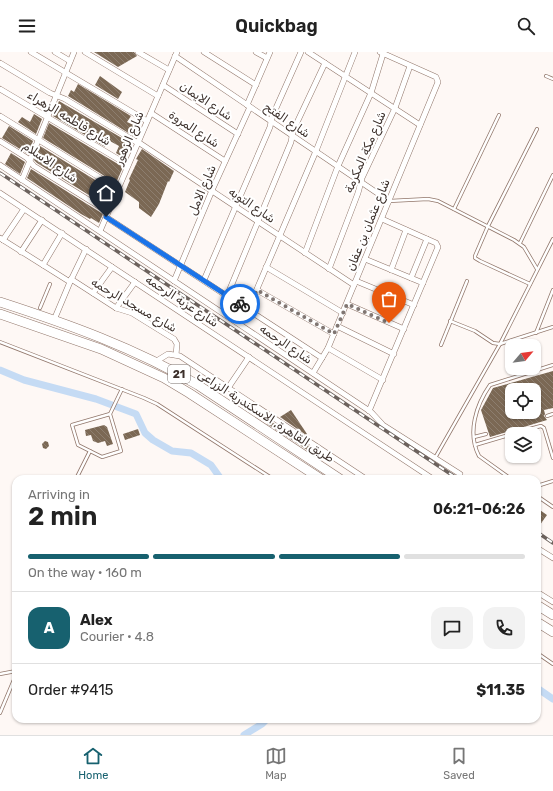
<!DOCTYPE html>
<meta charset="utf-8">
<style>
body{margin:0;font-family:Rubik,"Noto Naskh Arabic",sans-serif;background:#f2f2f2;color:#222;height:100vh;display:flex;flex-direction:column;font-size:15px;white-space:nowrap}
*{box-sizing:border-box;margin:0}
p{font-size:13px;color:#767676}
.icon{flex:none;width:22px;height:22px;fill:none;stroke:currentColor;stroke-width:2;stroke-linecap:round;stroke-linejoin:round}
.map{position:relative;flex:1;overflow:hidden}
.details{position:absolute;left:12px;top:423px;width:529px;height:248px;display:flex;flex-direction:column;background:#fff;border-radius:12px;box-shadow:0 1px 3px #0004}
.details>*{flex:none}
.needle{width:26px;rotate:61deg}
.controls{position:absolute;left:505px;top:287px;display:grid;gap:8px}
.controls a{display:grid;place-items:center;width:36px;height:36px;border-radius:8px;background:#fff;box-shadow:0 1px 3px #0004;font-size:20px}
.pin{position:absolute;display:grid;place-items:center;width:34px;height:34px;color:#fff;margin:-41px -17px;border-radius:50% 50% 50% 0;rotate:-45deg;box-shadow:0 0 4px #0007}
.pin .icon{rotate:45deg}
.courier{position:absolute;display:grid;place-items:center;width:40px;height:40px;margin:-20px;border:3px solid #1a73e8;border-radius:50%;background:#fff;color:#222;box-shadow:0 1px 5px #0007}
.head em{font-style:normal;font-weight:600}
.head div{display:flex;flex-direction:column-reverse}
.head{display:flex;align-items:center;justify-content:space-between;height:68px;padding:0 16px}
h1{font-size:26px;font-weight:600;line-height:30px}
.bar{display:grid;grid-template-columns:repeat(4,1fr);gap:6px 4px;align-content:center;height:48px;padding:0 16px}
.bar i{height:5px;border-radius:3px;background:#e0e0e0}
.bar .on{background:#17616f}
.bar p{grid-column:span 4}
.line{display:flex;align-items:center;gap:10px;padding:0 16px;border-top:1px solid #e0e0e0}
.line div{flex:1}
.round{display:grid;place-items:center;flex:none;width:42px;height:42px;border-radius:12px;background:#f2f2f2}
header{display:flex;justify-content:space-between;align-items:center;height:52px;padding:0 16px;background:#fff;font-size:18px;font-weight:600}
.menu{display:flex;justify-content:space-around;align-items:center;height:56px;border-top:1px solid #e0e0e0;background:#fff;font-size:11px;color:#767676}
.menu a{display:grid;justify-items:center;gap:2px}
.menu .on{color:#17616f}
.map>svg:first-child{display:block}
</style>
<header><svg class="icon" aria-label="menu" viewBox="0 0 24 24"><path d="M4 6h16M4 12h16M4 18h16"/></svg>Quickbag<svg class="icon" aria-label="search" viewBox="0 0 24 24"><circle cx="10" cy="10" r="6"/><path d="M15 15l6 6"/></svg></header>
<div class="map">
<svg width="553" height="683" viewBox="0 0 553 683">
<defs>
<pattern id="building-back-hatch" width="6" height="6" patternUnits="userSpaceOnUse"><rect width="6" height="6" fill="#7b6854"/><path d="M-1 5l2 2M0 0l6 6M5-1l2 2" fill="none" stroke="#8d7e6f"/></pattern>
</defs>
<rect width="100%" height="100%" fill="#fef8f5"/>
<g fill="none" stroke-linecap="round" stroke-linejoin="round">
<g stroke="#c5dbf4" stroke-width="7">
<polyline points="0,318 24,328 96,347 136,362 145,381 153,388 172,399 191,401 211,413 221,427"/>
<polyline points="537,636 553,647"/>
<polyline points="244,683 262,672 267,667"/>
</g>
</g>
<g fill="url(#building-back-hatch)" fill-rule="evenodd">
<polygon points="94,0 134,0 137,4 118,15"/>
<polygon points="100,24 122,40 118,47 95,33"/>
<polygon points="78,32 131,64 127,70 138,75 135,85 68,44 71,38 74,40"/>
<polygon points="59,49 132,92 126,107 116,101 119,94 108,88 105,95 53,64"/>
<polygon points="34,62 42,67 36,82 18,70 22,65 30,70"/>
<polygon points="49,71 123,115 116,131 43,86"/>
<polygon points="9,74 33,89 28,102 2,86"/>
<polygon points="40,94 113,139 105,153 37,111 34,108"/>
<polygon points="142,97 174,119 169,130 168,129 159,152 151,165 139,156 139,150 125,140 130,128 129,127 138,108 136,107"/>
<polygon points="11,101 25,110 20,122 5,112"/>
<polygon points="31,117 103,162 99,171 91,166 90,167 81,162 27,126"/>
<path d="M553 319V356L544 358 545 362 544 364 547 368 490 385 481 358 493 336ZM512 338H534V360H512Z"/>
<polygon points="291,358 307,382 306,383 280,365"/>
<polygon points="272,370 315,398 318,405 267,372"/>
<polygon points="104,373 107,375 113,392 107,394 105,389 98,391 93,389 91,383 86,384 85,378"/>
<polygon points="138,377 140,383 125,388 123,382"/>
<polygon points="45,389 48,390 49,394 46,397 43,396 42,392"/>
<polygon points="537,456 547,463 537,477"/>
</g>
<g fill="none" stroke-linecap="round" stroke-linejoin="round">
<g stroke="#91766a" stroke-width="4">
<g id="lane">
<polyline points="546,24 553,27"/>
<polyline points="389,149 428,147 438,149 514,188 524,195 537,217"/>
<polyline points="454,157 499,63"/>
<polyline points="520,191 553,123"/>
<polyline points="530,232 480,209 475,206 475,204 488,174 537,77"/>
<polyline points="40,256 50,232"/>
<polyline points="450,269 475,279 493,291 500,292 553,275"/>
<polyline points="536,281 553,238"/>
<polyline points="0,290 144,346 157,352 273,427"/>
<polyline points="441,293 467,229"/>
<polyline points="110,362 72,373 78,393 102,405 121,399 110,362 122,337"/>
<polyline points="547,364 553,362"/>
<polyline points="512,382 537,375 541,374 544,376 553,406"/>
<polyline points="474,385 486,382"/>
<polyline points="475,393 512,382"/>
<polyline points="435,406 500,292 553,187"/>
<polyline points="76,427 90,399"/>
<path d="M511 427 479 404C467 381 476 353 490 333L553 313"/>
<polyline points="537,434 553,429"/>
<polyline points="537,444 553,455"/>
<polyline points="537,601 553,612"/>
<polyline points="0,622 16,619"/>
<polyline points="0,661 16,623"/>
</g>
</g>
<g stroke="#91766a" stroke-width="6">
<g id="street">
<polyline points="31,0 147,69"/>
<polyline points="55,0 70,9"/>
<polyline points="85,0 158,44"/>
<polyline points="138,0 169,18"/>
<polyline points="204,0 256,33"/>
<polyline points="256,0 267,6"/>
<polyline points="308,0 420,73"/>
<polyline points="175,4 389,149"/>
<polyline points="0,11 50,41 65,47 138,91"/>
<polyline points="163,33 238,82"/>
<polyline points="0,37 128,113"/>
<polyline points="247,53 270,0"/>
<polyline points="151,61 225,109"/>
<polyline points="0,64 118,137"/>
<polyline points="0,89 27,106 34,114 108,160"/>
<polyline points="138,90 354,233"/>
<polyline points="0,113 371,360 383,373 460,422"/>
<polyline points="22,128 74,0"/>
<polyline points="0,141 433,427"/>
<polyline points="106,165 322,306"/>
<polyline points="100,179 177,0"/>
<polyline points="0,186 70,230"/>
<polyline points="3,188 24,157"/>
<polyline points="21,200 42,168"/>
<polyline points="305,201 338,114 371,41 383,2"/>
<polyline points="365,207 423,231"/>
<polyline points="43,213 62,181"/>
<polyline points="266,215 343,261"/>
<polyline points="329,217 358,141 362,126 395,56 410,14"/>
<polyline points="391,218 406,178"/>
<polyline points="411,226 427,187"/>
<polyline points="71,227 116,256 132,261 174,287 177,292 176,303"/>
<polyline points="204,228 270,75 272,65 301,0"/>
<polyline points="174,229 213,136 250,55"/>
<polyline points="356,229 414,253"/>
<polyline points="257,238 334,282"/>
<polyline points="93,241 112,215"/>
<polyline points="227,244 291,90 293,79 325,11"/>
<polyline points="347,252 404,277"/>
<polyline points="116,256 135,230"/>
<polyline points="248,258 316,99 355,0"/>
<polyline points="54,268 70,230 86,197"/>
<polyline points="337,274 394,302"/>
<polyline points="328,296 383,328"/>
<polyline points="155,310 168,302 180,304 366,427"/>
<polyline points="313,321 328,296 337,274 438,30 436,25 380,0"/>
<polyline points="228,336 249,305"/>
<polyline points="369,359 438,195 436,191 382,167"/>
<polyline points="537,496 553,506"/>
<polyline points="537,540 553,550"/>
</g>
</g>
<g stroke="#91766a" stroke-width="10">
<g id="highway">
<path d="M0 250C68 272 135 296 198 333L340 427"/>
<polyline points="0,262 101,297 164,326 189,341 321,427"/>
<polyline points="537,553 553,563"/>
<polyline points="537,570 553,580"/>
</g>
</g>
<use href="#lane" stroke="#fff" stroke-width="2.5"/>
<use href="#street" stroke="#fff" stroke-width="5"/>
<use href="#highway" stroke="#fff" stroke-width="9"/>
<g stroke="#6c625d" stroke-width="3.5">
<g id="rail">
<polyline points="0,121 458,427"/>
<polyline points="537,480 553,491"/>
</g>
</g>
<use href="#rail" stroke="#fff" stroke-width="2" stroke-dasharray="6" stroke-linecap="butt"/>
</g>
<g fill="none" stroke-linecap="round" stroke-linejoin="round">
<polyline stroke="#807672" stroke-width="4" stroke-dasharray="0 7.2" points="240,252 248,258 257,238 334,282 347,252 389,271"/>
<polyline stroke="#1a73e8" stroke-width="5" points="106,165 240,252"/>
</g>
<g text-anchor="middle" stroke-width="4" stroke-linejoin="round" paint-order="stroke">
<rect fill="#fff" stroke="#766e6b" stroke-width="1" x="168" y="313" width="22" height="18" rx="3"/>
<g font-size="11" font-weight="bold" fill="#3c302b">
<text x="179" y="326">21</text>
</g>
<g font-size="12" fill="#3c302b" stroke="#fff">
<text transform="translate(206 49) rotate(33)" y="4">شارع الايمان</text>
<text transform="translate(69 66) rotate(31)" y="4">شارع فاطمه الزهراء</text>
<text transform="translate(287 68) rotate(34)" y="4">شارع الفتح</text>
<text transform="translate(194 77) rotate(33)" y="4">شارع المروة</text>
<text transform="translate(129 86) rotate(-67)" y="4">شارع الزهور</text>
<text transform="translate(365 100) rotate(-67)" y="4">شارع مكة المكرمة</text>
<text transform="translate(50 110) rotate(34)" y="4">شارع الاسلام</text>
<text transform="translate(202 138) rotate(-67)" y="4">شارع الامل</text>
<text transform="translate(252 153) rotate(34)" y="4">شارع التوبه</text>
<text transform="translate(368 173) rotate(-68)" y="4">شارع عثمان بن عفان</text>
<text transform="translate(182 249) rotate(33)" y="4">شارع عزبة الرحمه</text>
<text transform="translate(134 253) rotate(30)" y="4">شارع مسجد الرحمه</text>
<text transform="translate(286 292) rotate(34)" y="4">شارع الرحمه</text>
<text transform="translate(266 364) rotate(33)" y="4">طريق القاهرة, الاسكندرية الزراعى</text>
</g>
</g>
</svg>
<div class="controls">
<a><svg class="needle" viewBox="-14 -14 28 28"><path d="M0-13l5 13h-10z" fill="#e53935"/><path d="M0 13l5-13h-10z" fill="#767676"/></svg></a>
<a><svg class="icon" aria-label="locate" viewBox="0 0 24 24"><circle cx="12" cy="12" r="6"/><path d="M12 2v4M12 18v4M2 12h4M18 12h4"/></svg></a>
<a><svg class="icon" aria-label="layers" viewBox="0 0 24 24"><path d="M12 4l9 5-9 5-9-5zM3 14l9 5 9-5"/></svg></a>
</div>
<div class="pin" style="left:389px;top:271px;background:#ea580c"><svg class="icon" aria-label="bag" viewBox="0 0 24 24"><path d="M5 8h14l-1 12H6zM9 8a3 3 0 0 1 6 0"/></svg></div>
<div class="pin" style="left:106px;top:165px;background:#1f2937"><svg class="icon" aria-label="home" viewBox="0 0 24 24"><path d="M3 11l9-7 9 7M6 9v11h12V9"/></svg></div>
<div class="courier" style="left:240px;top:252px"><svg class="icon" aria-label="bike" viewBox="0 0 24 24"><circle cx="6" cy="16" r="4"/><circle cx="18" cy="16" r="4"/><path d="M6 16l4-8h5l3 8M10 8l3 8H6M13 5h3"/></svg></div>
<section class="details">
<div class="head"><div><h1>2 min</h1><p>Arriving in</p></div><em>06:21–06:26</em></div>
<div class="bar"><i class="on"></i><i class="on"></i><i class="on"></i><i></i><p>On the way · 160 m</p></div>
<div class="line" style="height:72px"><b class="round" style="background:#17616f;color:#fff">A</b><div><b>Alex</b><p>Courier · 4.8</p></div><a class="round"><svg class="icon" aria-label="chat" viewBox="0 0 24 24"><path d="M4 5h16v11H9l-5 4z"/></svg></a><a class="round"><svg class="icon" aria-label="phone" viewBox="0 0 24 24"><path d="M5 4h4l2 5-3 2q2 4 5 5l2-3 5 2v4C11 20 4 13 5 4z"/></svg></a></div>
<div class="line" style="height:52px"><div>Order #9415</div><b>$11.35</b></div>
</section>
</div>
<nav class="menu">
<a class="on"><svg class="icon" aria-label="home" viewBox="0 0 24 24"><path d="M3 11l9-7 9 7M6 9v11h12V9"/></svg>Home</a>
<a><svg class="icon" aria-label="map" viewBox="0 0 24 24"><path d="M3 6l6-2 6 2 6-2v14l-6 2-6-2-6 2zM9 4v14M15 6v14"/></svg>Map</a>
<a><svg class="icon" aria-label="saved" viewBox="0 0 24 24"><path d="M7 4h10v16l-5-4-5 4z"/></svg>Saved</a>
</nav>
